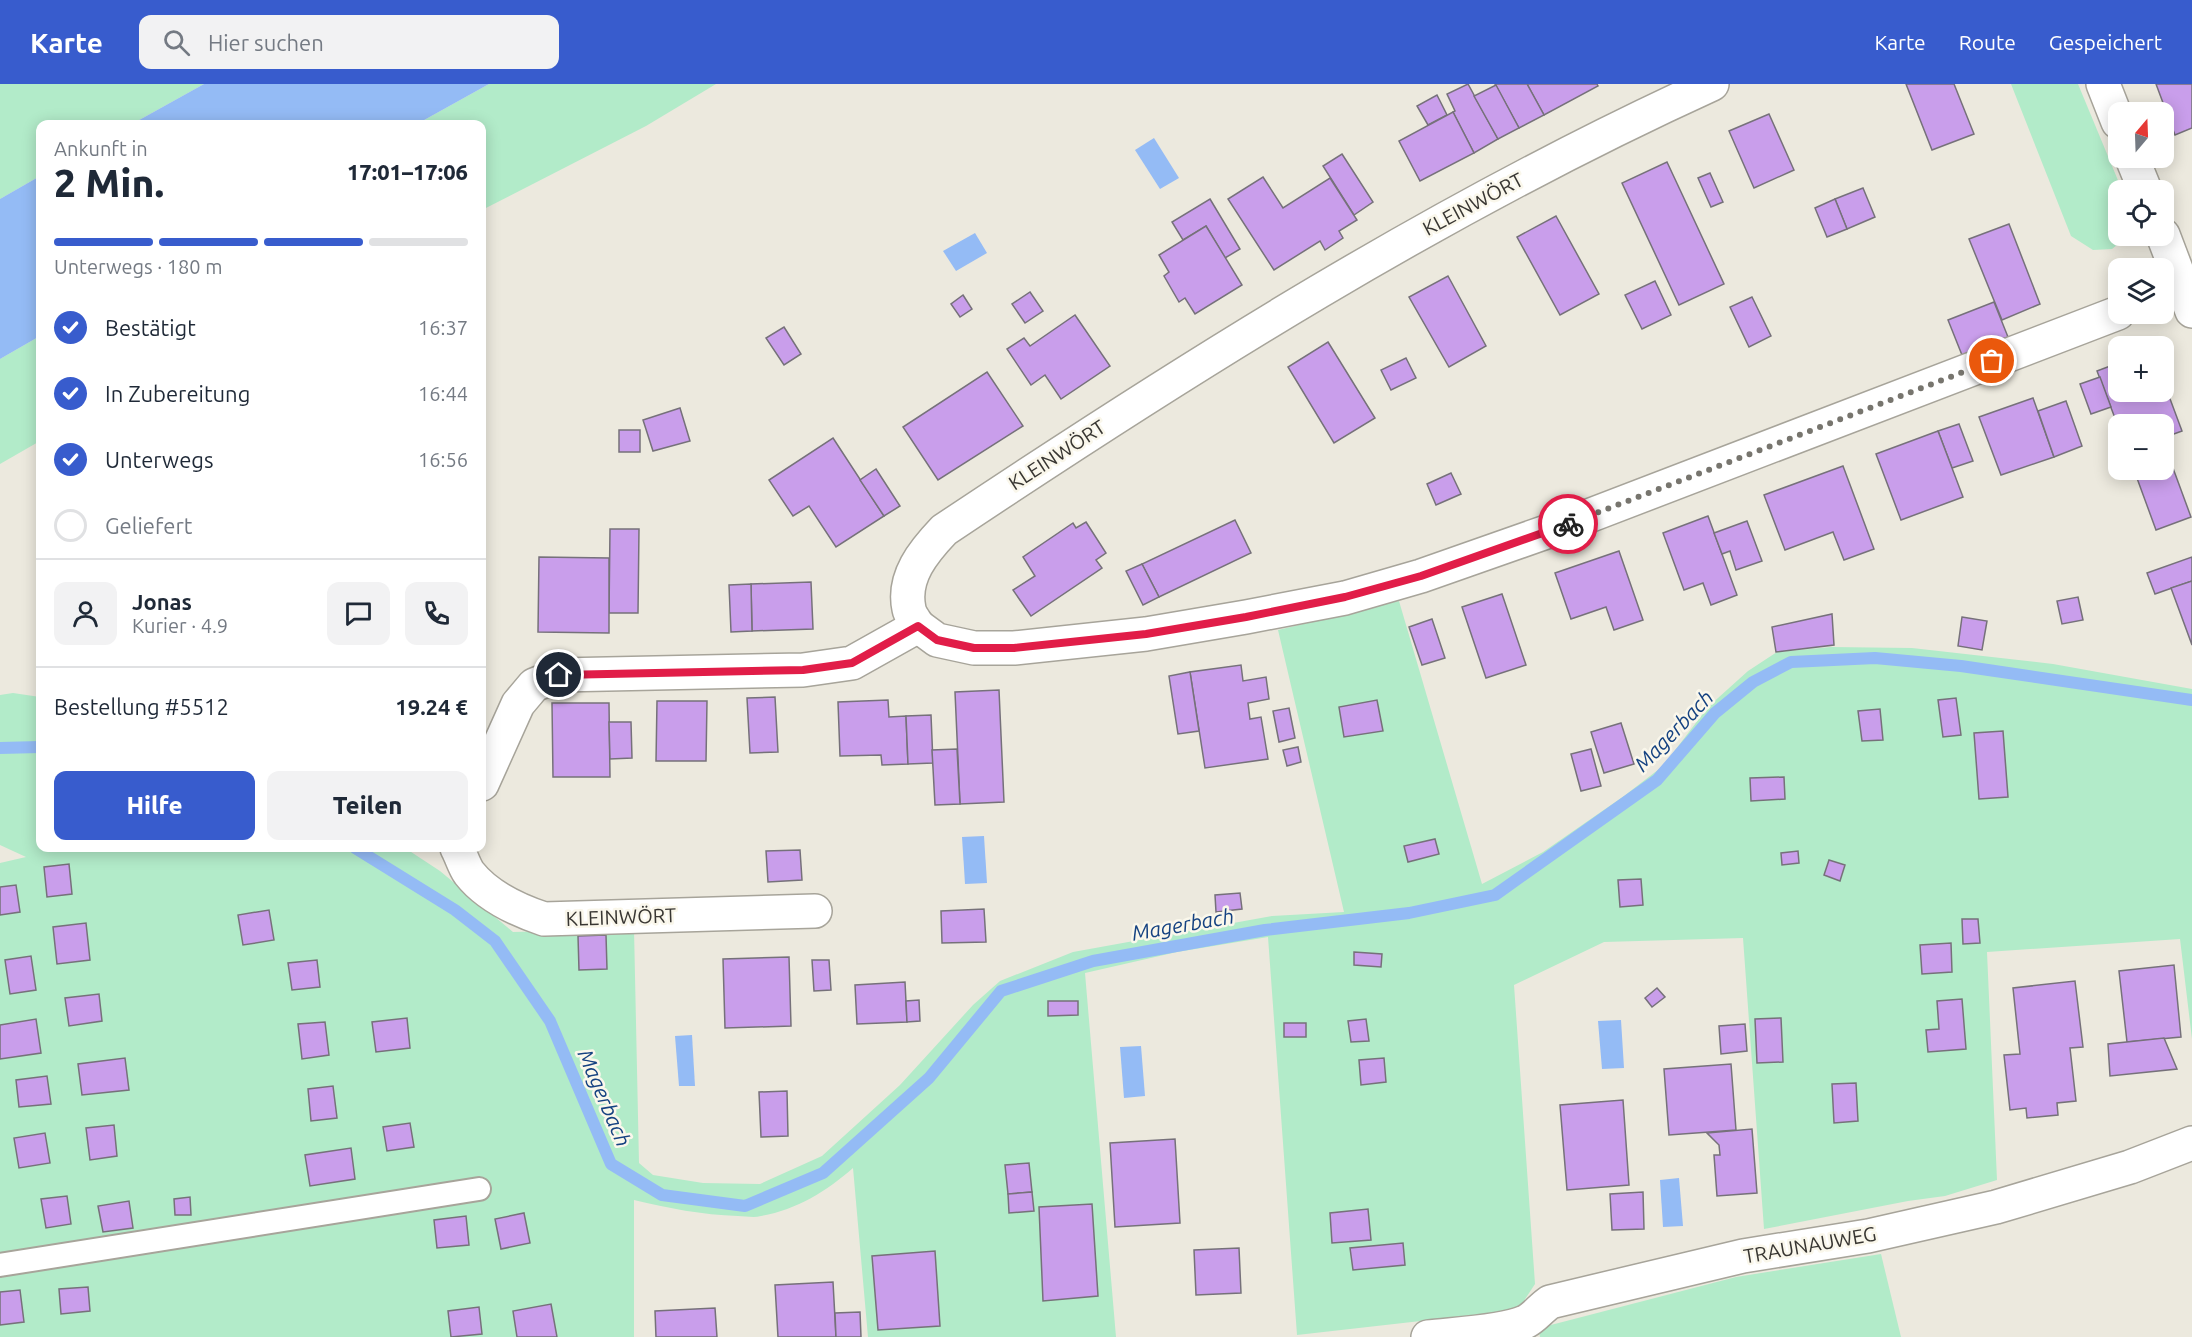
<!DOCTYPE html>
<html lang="de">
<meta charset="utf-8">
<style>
body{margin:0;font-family:Ubuntu,sans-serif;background:#f2f2f3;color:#1f2937;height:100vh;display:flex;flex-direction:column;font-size:22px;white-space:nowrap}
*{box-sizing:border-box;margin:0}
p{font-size:20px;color:#747a83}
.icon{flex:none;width:33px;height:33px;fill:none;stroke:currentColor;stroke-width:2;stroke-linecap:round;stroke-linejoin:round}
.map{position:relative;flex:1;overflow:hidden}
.panel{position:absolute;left:36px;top:36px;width:450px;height:732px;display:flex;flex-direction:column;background:#fff;border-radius:12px;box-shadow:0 3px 15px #0003}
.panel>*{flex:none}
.needle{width:39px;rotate:19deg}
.tools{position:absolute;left:2108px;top:18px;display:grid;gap:12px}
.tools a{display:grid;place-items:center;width:66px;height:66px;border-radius:12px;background:#fff;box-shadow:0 3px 15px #0003;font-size:30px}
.pin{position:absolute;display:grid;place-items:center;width:51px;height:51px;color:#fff;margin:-26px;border:3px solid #fff;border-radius:50%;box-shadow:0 2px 6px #0007}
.courier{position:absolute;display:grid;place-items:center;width:60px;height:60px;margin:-30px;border:4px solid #e11d48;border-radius:50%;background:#fff;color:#222;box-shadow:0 2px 8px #0007}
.head em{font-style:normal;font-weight:800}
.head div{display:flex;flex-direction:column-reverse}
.head{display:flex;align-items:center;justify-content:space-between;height:102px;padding:0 18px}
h1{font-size:39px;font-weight:800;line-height:45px}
.bar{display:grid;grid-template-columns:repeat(4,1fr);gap:9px 6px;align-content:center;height:72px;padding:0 18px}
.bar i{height:8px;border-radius:4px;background:#e0e1e3}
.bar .selected{background:#385ccd}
.bar p{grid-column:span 4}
.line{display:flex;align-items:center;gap:15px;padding:0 18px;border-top:2px solid #e0e1e3}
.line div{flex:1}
.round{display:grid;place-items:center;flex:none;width:63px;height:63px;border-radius:12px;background:#f2f2f3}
ol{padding:0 18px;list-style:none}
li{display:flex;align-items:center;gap:18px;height:66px}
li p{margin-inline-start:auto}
li .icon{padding:6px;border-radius:50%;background:#385ccd;color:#fff;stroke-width:4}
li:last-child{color:#747a83}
li i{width:33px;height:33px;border:3px solid #e0e1e3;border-radius:50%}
.button{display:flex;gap:12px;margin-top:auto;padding:12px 18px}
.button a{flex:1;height:69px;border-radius:12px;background:#385ccd;color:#fff;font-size:24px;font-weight:800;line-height:69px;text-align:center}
.button a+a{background:#f2f2f3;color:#1f2937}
header{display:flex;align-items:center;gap:36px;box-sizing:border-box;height:84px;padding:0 30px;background:#385ccd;color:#fff}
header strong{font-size:28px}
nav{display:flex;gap:33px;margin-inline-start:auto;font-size:21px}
.search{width:420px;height:54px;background:#f2f2f3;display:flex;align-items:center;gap:15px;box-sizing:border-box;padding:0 21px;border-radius:12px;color:#747a83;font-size:22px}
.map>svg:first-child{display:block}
</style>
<header>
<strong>Karte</strong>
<div class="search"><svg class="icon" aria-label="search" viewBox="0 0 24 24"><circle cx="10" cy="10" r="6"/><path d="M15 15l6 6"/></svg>Hier suchen</div>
<nav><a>Karte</a><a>Route</a><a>Gespeichert</a></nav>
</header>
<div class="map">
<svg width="2192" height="1253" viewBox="0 0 2192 1253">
<rect width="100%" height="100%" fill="#ece9de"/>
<g fill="#b2ebc9">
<polygon points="0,0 204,0 132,40 40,40 40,92 0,115"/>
<polygon points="489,0 716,0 646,42 482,126 482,40 417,40"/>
<polygon points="2011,0 2078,0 2122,106 2118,106 2118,152 2128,152 2112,165 2093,166 2071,152"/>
<polygon points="40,252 40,357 0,380 0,275"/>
<path d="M1399 517 1482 800 1543 768 1624 712 1663 682 1708 623 1748 587 1777 568 1831 563 1912 564 2053 580 2192 605V955L2180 855 1987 868 1997 1096 1945 1112 1908 1117 1764 1145 1743 854 1604 858 1514 901 1535 1200 1518 1226 1297 1251 1268 853 1177 868 1085 889 1116 1253H868L853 1084C827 1107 796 1126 761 1132 754 1134 745 1132 738 1132 702 1131 668 1124 634 1116V1253H0V779L26 773 0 761V611L13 609 40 613V764H405L440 787 513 848 634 845 639 1079 653 1091 703 1099 760 1100 822 1072 900 1001 973 921 1000 897 1073 868 1272 832 1344 828 1278 546Z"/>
<polygon points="1881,1170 1901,1253 1540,1253 1539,1248 1547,1242 1736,1193"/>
</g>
<g fill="#94bbf5">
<polygon points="204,0 489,0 417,40 132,40"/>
<polygon points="1154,54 1179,94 1160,105 1135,66"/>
<polygon points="40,92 40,252 0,275 0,115"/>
<polygon points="975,149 987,169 956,187 943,167"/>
<polygon points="984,752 987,799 965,800 962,753"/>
<polygon points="1621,936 1624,984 1602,985 1598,937"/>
<polygon points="692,951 695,1002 679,1002 675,952"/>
<polygon points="1141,962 1145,1012 1124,1014 1120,963"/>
<polygon points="1679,1094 1683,1142 1663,1143 1660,1096"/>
</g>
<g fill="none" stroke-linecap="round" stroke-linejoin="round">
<g stroke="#94bbf5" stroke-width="12">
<polyline points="0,664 40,663"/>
<polyline points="355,764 455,826 495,857 550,937 611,1080 662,1111 745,1122 823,1089 929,994 1001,907 1093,877 1265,846 1409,829 1495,811 1657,696 1715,629 1753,598 1791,578 1875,574 1961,582 2192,616"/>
</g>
</g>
<g fill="#c99eeb" stroke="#76717a" stroke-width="1.5">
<polygon points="1468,0 1498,55 1474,69 1453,28 1455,27 1447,10"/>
<polygon points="1527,0 1597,0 1598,2 1544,31"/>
<polygon points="1527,0 1544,31 1519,44 1495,0"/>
<polygon points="1906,0 1954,0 1974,50 1932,66"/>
<polygon points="2156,0 2192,0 2192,44 2175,51"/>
<polygon points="1496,1 1519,44 1498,55 1474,12"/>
<polygon points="1437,11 1447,31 1428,41 1417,22"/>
<polygon points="1453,28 1474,69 1420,97 1399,57"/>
<polygon points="1769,30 1794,86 1754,104 1729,47"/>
<polygon points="1342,70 1373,118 1354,131 1323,82"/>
<polygon points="1667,78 1724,200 1679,221 1622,99"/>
<polygon points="1710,89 1723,118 1711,123 1698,94"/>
<polygon points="1263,93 1283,124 1330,94 1357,136 1339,147 1343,154 1325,166 1320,157 1274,186 1228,115"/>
<polygon points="1863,104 1875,133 1847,145 1835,115"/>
<polygon points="1210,115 1240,165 1225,174 1206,142 1183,156 1172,138"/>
<polygon points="1835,115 1847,145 1827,153 1815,124"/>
<polygon points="1556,132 1599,210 1560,231 1517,153"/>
<polygon points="2009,140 2040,220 2002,236 1969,155"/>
<polygon points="1206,142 1242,201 1195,230 1185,214 1179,218 1164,192 1169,188 1159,171"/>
<polygon points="1448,192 1486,262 1449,283 1409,213"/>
<polygon points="1655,197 1671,231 1642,245 1625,211"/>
<polygon points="1030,208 1043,227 1025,239 1012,220"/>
<polygon points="963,211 972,225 960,233 951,220"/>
<polygon points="1752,213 1771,252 1749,263 1730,223"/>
<polygon points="1994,218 2008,253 1962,271 1948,236"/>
<polygon points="1075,231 1110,282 1061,315 1045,291 1031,301 1007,265 1024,254 1030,262"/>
<polygon points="784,243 801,270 784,281 766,254"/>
<polygon points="1328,258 1375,334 1334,359 1288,283"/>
<polygon points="1406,274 1416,294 1391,306 1381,286"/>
<polygon points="2118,279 2118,308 2163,308 2163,296 2182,347 2163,354 2163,340 2118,340 2118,342 2097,287"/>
<polygon points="987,288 1023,342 938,396 903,343"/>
<polygon points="2100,293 2111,323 2091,330 2080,300"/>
<polygon points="2033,314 2054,373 2001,391 1979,333"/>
<polygon points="2066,317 2082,362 2054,373 2038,327"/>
<polygon points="680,324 690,357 653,367 643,336"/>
<polygon points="1959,340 1973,377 1952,384 1938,347"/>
<rect x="619" y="346" width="21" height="22"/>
<polygon points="1938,347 1963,413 1901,436 1876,370"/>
<polygon points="833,354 884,432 836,463 809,422 793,432 769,396"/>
<polygon points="2163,357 2191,433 2156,446 2134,386 2163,386"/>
<polygon points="1843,382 1874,465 1844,476 1833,448 1785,466 1764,411"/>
<polygon points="876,385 900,422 884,432 860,396"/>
<polygon points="1451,389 1461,410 1436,421 1427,400"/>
<polygon points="1708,432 1737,511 1711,521 1703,499 1684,506 1663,449"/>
<polygon points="1235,436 1251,469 1159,513 1142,480"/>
<polygon points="1747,437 1762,477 1736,486 1730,467 1722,470 1714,449"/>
<polygon points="1086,438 1106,469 1096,476 1102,484 1031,532 1013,506 1035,492 1023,473 1073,439 1076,444"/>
<polygon points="610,445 639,445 638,529 609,529"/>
<polygon points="1619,467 1643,536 1614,546 1606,523 1571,535 1555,489"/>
<polygon points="539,473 609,474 609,549 538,548"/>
<polygon points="2192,473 2192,497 2155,510 2147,489"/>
<polygon points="1142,480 1159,513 1143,521 1126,487"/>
<polygon points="2192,497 2192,561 2171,504"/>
<polygon points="811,498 813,545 752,547 751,500"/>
<polygon points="751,500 752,547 731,548 729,501"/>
<polygon points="1502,510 1526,581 1486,594 1462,523"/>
<polygon points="2078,513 2083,536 2062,540 2057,517"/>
<polygon points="1832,530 1834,561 1776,568 1772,543"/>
<polygon points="1962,533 1987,537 1982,566 1958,562"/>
<polygon points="1432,535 1445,574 1422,581 1409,543"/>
<polygon points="1241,581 1243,597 1266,593 1269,615 1248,619 1250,635 1261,633 1268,675 1205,684 1190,588"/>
<polygon points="1190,588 1199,647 1178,650 1169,592"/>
<polygon points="999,606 1004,718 960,720 955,608"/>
<polygon points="775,613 778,668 750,669 747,614"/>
<polygon points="1956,614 1961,651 1943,653 1938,616"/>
<polygon points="888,616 889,633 906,632 908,680 882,681 881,671 840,672 838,618"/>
<polygon points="1377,616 1383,647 1344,653 1339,623"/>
<polygon points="657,617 707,617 706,677 656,677"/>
<polygon points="552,619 609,619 610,693 553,693"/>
<polygon points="1289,624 1295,654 1279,658 1273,627"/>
<polygon points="1880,625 1883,656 1862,657 1858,627"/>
<polygon points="931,631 933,679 908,680 906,632"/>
<polygon points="609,638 631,638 632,674 610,675"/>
<polygon points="1621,639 1634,680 1604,689 1591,648"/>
<polygon points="2003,647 2008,713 1979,715 1974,649"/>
<polygon points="1298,663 1301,678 1287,682 1283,666"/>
<polygon points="957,665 960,720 935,721 932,666"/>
<polygon points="1591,665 1601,702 1581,707 1571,670"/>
<polygon points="1784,693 1785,715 1751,717 1750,694"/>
<polygon points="1435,755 1439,770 1408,778 1404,762"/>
<polygon points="800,766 802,796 768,798 766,767"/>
<polygon points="1798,767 1799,779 1782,781 1781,769"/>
<polygon points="1829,776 1845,781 1840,797 1824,791"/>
<polygon points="69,780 72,810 47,813 44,783"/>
<polygon points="1641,795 1643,821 1620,823 1618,796"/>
<polygon points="16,801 20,828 0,831 0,803"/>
<polygon points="1240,809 1242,825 1216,828 1215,811"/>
<polygon points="984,825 986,858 942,859 941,827"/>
<polygon points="269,826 274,856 243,861 238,831"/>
<polygon points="1962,835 1978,835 1980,859 1963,860"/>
<polygon points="86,839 90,876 57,880 53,843"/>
<polygon points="606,851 607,885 579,886 578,852"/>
<polygon points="1951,859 1952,888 1922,890 1920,861"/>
<polygon points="1354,868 1382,870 1381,883 1354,881"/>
<polygon points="31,872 36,906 10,910 5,876"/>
<polygon points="789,873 791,942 725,944 723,875"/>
<polygon points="317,876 320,903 292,906 288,879"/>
<polygon points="812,876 829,876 831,906 814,907"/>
<polygon points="2174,881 2181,953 2127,958 2119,887"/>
<polygon points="2075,897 2083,963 2070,964 2076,1017 2057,1019 2058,1031 2027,1034 2026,1024 2010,1026 2004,971 2020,970 2013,904"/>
<polygon points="905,898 907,938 857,940 855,901"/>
<polygon points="1657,904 1665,913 1652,923 1645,914"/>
<polygon points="99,910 102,937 69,942 65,914"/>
<polygon points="1962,915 1966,965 1928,968 1926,946 1939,945 1937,917"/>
<polygon points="919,916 920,937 907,938 906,917"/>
<polygon points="1048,917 1078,917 1078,931 1048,932"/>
<polygon points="407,934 410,964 376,968 372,938"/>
<polygon points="1781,934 1783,978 1757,979 1755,935"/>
<polygon points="36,935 41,969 0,975 0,941"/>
<polygon points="1366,935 1369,957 1351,958 1348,937"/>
<polygon points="325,938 329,971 302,975 298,940"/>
<rect x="1284" y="939" width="22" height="14"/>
<polygon points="1745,940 1747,967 1721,970 1719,942"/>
<polygon points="2164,954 2177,985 2110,992 2108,960"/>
<polygon points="125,974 129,1006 82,1011 78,980"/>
<polygon points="1384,974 1386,998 1361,1001 1359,976"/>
<polygon points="1731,980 1736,1046 1669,1051 1664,985"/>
<polygon points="47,992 51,1020 19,1023 16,996"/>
<polygon points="1856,999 1858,1037 1834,1039 1832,1000"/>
<polygon points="333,1002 337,1034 311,1037 308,1005"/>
<polygon points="787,1007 788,1052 761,1053 759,1008"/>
<polygon points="1623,1016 1629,1101 1567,1106 1560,1021"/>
<polygon points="410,1039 414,1063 387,1067 383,1043"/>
<polygon points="114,1041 117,1072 90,1076 86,1044"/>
<polygon points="1752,1045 1757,1109 1717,1112 1714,1071 1720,1071 1719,1061 1707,1049"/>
<polygon points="45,1049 50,1079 19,1084 14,1054"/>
<polygon points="1175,1055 1180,1139 1115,1143 1110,1059"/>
<polygon points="351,1064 355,1095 310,1102 305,1071"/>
<polygon points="1029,1079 1032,1108 1008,1110 1005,1081"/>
<polygon points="1032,1108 1034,1127 1009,1129 1008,1110"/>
<polygon points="1643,1108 1644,1145 1612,1146 1610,1110"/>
<polygon points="67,1112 71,1140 46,1144 41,1115"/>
<polygon points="190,1113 191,1131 175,1131 174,1115"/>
<polygon points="129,1117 133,1144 103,1148 98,1122"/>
<polygon points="1092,1120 1098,1212 1043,1217 1039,1123"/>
<polygon points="1368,1125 1371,1156 1332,1159 1330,1129"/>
<polygon points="524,1129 530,1159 501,1165 495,1135"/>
<polygon points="466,1132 469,1161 437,1164 434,1136"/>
<polygon points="1403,1159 1405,1181 1353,1186 1350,1164"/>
<polygon points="1239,1164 1241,1209 1196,1211 1194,1166"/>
<polygon points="935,1167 940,1242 878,1246 872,1172"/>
<polygon points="833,1198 836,1253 778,1253 775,1201"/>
<polygon points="88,1203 90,1227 61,1230 59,1205"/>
<polygon points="20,1206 24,1238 0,1241 0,1208"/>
<polygon points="551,1220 557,1253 517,1253 513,1227"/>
<polygon points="479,1223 482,1250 451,1253 448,1227"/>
<polygon points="715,1224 717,1253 656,1253 655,1227"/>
<polygon points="860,1228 861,1253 836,1253 835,1229"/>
</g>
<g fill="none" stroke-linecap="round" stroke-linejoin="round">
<g stroke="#a7a49a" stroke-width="26">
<polyline id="lane" points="0,1181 479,1105"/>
</g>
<g stroke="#a7a49a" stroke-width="36">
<g id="street">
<polyline points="2103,0 2118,38"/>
<polyline points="2132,74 2145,106"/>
<polyline points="2163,151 2192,227"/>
<polyline points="918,542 937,556 974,564 1014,564 1146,550 1246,533 1345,514 1421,492 1552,446 2118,229"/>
<path d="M482 700 518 620 534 601 559 591 803 586 852 579 918 542C915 537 910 531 909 525 902 493 924 467 944 446 1191 281 1442 123 1712 0"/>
<path d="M457 764C461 771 464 782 469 789 487 812 517 826 544 835L815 827"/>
<path d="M1428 1253C1453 1250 1504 1248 1525 1238 1534 1234 1541 1224 1550 1218L1743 1172 1868 1152 1996 1123 2130 1083 2192 1059"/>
</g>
</g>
<use href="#lane" stroke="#fff" stroke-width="22"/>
<use href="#street" stroke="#fff" stroke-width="33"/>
</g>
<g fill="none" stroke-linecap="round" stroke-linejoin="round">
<polyline stroke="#77756e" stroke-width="6" stroke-dasharray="0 10.8" points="1568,440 1992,277"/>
<polyline stroke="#e11d48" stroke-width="8" points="559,591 803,586 852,579 918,542 937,556 974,564 1014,564 1146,550 1246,533 1345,513 1421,492 1568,440"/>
</g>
<g text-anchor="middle" stroke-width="5" stroke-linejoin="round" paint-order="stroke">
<g font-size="20" fill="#383632" stroke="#faf7eb">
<text transform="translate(1473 120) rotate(-28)" y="7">KLEINWÖRT</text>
<text transform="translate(1057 371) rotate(-33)" y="7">KLEINWÖRT</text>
<text transform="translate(621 833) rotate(-2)" y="7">KLEINWÖRT</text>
<text transform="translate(1810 1161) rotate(-10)" y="7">TRAUNAUWEG</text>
</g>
<g font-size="21" font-style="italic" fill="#154281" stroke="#faf7eb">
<text transform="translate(1674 647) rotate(-46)" y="7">Magerbach</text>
<text transform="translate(1183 841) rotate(-10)" y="7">Magerbach</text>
<text transform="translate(604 1014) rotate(67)" y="7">Magerbach</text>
</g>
</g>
</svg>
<div class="tools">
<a><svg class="needle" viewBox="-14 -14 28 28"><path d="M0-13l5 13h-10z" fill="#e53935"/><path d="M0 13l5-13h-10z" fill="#747a83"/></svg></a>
<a><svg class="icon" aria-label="locate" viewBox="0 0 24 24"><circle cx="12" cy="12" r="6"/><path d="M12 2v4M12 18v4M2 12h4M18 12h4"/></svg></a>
<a><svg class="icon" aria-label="layers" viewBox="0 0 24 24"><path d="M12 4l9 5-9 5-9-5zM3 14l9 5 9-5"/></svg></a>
<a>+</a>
<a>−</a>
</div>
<div class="pin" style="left:1992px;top:277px;background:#ea580c"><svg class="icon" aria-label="bag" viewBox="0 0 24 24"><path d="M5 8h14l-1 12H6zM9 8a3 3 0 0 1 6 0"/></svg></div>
<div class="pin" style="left:559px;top:591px;background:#1f2937"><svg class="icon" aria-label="home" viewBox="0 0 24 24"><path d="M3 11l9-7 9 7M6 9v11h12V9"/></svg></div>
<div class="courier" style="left:1568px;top:440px"><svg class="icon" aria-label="bike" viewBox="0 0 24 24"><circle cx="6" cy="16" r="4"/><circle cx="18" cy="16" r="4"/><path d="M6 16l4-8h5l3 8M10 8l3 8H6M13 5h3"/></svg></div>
<section class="panel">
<div class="head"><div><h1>2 Min.</h1><p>Ankunft in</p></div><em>17:01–17:06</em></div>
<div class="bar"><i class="selected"></i><i class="selected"></i><i class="selected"></i><i></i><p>Unterwegs · 180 m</p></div>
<ol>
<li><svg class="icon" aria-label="check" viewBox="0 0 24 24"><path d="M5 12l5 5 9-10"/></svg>Bestätigt<p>16:37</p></li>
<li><svg class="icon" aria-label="check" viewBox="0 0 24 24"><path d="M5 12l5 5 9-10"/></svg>In Zubereitung<p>16:44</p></li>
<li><svg class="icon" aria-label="check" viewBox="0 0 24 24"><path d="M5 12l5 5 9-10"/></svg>Unterwegs<p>16:56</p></li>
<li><i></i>Geliefert</li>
</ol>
<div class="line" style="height:108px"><a class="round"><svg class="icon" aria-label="person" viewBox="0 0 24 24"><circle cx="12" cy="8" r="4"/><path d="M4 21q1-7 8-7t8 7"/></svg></a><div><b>Jonas</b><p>Kurier · 4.9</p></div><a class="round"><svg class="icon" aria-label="chat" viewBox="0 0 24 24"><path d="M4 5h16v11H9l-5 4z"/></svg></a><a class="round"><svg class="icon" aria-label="phone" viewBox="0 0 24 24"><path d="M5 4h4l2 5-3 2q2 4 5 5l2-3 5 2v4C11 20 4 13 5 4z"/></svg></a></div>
<div class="line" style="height:78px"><div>Bestellung #5512</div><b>19.24 €</b></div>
<div class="button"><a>Hilfe</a><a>Teilen</a></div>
</section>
</div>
